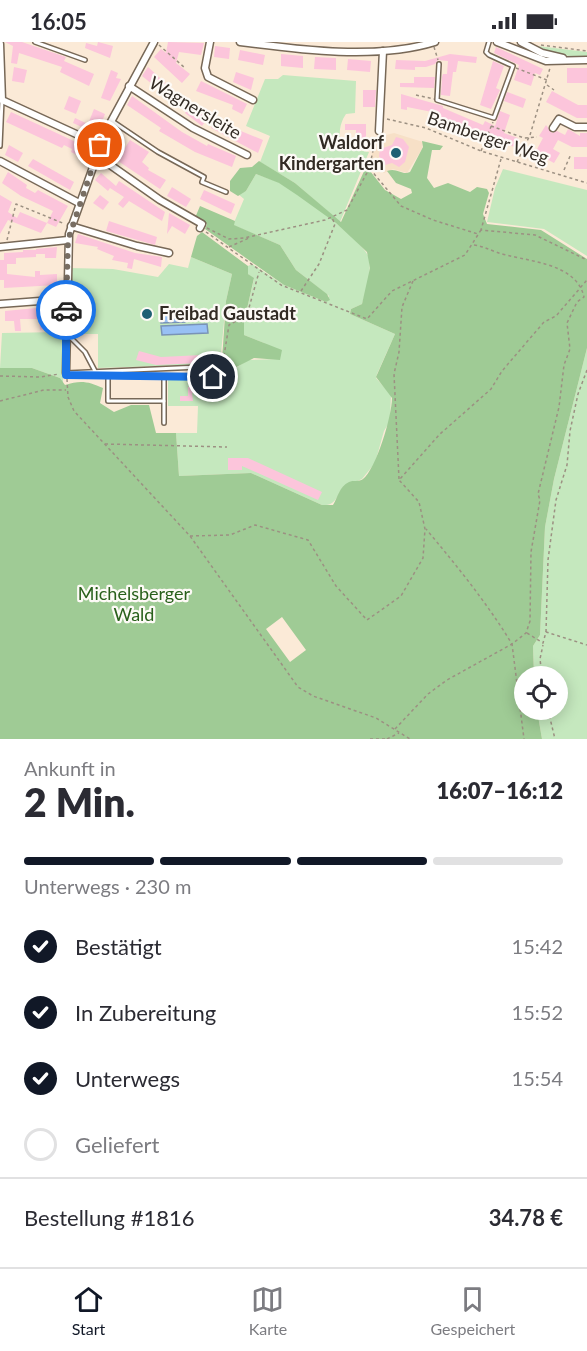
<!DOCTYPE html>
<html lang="de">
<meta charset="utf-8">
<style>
body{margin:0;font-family:Lato,sans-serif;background:#f7f7f7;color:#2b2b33;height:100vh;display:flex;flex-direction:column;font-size:22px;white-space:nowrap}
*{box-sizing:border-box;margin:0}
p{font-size:20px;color:#7c7c81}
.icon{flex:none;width:33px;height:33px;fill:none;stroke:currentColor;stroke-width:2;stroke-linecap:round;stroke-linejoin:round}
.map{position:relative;height:697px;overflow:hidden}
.drawer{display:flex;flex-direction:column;background:#fff;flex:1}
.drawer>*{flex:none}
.tools{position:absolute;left:514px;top:624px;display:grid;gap:12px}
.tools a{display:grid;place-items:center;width:54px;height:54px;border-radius:50%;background:#fff;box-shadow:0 3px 15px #0003;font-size:30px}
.pin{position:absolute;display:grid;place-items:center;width:51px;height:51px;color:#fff;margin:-26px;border:3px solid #fff;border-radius:50%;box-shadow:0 2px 6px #0007}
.courier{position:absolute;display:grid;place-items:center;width:60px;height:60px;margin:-30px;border:4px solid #1a73e8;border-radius:50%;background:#fff;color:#222;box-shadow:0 2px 8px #0007}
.summary em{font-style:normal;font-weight:800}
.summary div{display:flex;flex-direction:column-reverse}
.summary{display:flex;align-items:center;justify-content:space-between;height:102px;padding:0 24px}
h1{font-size:39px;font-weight:800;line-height:45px}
.bar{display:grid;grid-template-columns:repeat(4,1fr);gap:9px 6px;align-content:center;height:72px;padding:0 24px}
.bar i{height:8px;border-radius:4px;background:#e1e1e2}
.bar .current{background:#111827}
.bar p{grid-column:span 4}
.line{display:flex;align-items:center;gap:15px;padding:0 24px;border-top:2px solid #e1e1e2}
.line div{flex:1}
ol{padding:0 24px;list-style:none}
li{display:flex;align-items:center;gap:18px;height:66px}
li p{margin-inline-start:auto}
li .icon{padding:6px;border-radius:50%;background:#111827;color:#fff;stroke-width:4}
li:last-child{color:#7c7c81}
li i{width:33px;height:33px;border:3px solid #e1e1e2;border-radius:50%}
.status{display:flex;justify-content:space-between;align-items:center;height:42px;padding:0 30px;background:#fff;direction:ltr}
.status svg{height:16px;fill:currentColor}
.dock{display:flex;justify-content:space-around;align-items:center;height:84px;border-top:2px solid #e1e1e2;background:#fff;font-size:16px;color:#7c7c81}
.dock a{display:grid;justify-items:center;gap:3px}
.dock .current{color:#111827}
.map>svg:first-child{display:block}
</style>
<div class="status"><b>16:05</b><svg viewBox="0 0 49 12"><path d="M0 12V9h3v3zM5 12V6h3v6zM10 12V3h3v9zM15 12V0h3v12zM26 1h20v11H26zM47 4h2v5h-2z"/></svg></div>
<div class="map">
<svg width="587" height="697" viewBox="0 0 587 697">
<rect width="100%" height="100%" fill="#fbead7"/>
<polygon fill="#f7e0c7" points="394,91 423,100 422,107 407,131 393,127 384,131 372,122 372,109 378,95"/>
<g fill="#c5e8be">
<polygon points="538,4 587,10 587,15 555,13"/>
<path d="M283 33 356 39 355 71 346 72C339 82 337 97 345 106L369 110 340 180 295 141 260 120 270 94 246 84 265 37H278Z"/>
<polygon points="503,127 587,148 587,214 544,187 487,180 495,146"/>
<path d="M256 132C263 135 271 137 278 140 295 148 366 200 369 216 372 231 366 248 362 262L351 267 350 272 395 292 377 332 376 336 391 353 390 379 384 389 375 421 362 437 343 445C336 455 336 464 322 463L251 431 179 434 176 391H197L198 364H168V335L225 333 248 318 280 317 264 301 244 293V280L254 237 248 232V224L252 222 284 243 326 260 329 254 296 228 280 203 233 183 244 157 238 152 246 149Z"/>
<polygon points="191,215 232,232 226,259 220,322 98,326 98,292 73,292 68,289 69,226 113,227 158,235 169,222 188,226"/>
<polygon points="63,290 63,343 60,336 32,326 0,326 2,291"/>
<polygon points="587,306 587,697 542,697 537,668 558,668 558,634 534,634 533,604 540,593 545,485 554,437"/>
</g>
<g fill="#9fcb95" fill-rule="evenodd">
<path d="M422 99 443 104 440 108H432L427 136 434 146 448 141 470 150 477 145 487 147 489 151 483 172 487 182 541 188 587 217V306L554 437 545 485 540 593 533 604 534 634H525V668H537L542 697H0V326H32L60 336 65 343C80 338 88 339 103 346L100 361 114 370 131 363H149L156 391H176L179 434 251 431 322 463H333C338 455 339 445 349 440 353 438 359 440 363 437 376 427 392 374 392 356L376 335 395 292 350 272 351 267 362 262 370 226 367 210 336 181 297 153 279 141 256 132 246 149 238 154 230 149V139L240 126 252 125 259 119 295 141 341 180 365 127 370 129 385 148 401 157 412 151 411 147 396 141 387 129C397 125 402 134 410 130L423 105ZM282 575 306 608 290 620 266 587Z"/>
<polygon points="200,164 235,179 234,183 280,203 296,228 327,252 330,258 326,260 284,243 205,187 207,182 195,176"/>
<polygon points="202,190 248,224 248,232 254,236 244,280 244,293 282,308 280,318 254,316 221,333 226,259 232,232 191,215 197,194"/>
</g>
<g fill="#98c0f4" stroke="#7993b6" stroke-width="1.5">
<polygon points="185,269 185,280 161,281 161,270"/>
<polygon points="207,282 208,291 162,293 161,284"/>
</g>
<g fill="#fcc5db">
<polygon points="5,0 22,0 66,15 64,19 94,32 89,44 60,30 62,25 19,11 17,22 11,21 13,4"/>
<polygon points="98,0 113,4 110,16 85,6 86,1 97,4"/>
<polygon points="168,0 204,1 201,13 179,10 176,21 190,32 182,41 154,15 161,7 166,11"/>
<polygon points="215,4 230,6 229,17 214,15"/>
<polygon points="496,5 543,27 540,33 535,31 531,44 514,38 519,23 494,11"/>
<polygon points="240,8 265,13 263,23 238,18"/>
<polygon points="281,12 303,14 303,26 281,24"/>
<polygon points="450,12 477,15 476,21 458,19 456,30 453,30 450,54 441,53 442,35 443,32 447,32 448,19 438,18 435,22 426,25 415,25 415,28 395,27 396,18 425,19"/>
<polygon points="315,15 336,16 336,28 314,27"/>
<polygon points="348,17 371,19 370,30 347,28"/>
<polygon points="493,19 504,24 496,46 500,48 491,67 480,63"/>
<polygon points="14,25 27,28 24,41 12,39"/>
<polygon points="148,25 182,56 177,62 142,34"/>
<rect x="567" y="26" width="20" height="15"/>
<polygon points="111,28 118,31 116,36 121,37 110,59 101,56"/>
<polygon points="236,30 254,36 251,48 233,40"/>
<polygon points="414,35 435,35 434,46 400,45 400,41 414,41"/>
<polygon points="201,39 247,62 242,72 232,67 233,63 196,49"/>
<polygon points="363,48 376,48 375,65 363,65"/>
<polygon points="552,49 578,63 587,63 587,76 577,76 546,60"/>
<polygon points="507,50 526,57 523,66 504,59"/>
<polygon points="401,52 443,64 443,66 483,83 485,79 495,84 500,69 510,73 504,91 518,96 515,105 482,95 432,70 407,65 407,68 401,67"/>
<polygon points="69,54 81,59 76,72 64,67"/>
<polygon points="132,54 182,90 207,104 208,102 236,114 232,125 195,110 159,89 161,86 127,63"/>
<polygon points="190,64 208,76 202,84 185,71"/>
<polygon points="94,67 105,72 97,92 73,81 75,76 88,82"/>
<polygon points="11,70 89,106 84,117 71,110 72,107 64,103 62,106 6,80"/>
<polygon points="214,80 218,82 219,80 263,98 258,111 211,86"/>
<polygon points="345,82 366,82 366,97 356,97 356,88 345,88"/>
<polygon points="546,83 552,91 557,89 565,93 568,87 580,94 580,91 587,91 587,105 572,105 558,98 553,107 560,111 554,121 535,111 543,96 539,94"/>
<polygon points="396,95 403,97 409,105 405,120 399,125 392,121 382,124 379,114 380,107 392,103"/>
<polygon points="130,98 149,110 142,120 149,126 148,128 166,138 160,147 106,111 112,102 123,109"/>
<polygon points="9,103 23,111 18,120 5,113"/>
<rect x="574" y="115" width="13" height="12"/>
<polygon points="33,117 74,140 70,148 28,124"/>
<polygon points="8,130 27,143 26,146 35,151 38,148 68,164 56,185 47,181 53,169 21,154 2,141"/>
<polygon points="101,131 116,144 119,139 165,170 162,179 129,159 123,166 118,162 124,155 110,146 108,149 95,138"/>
<polygon points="172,145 191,157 186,165 167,154"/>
<polygon points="204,148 235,162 231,172 200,157"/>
<polygon points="0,153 12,160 8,170 17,176 20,170 47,181 41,191 8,178 0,192"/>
<polygon points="100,153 109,160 103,168 93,161"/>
<polygon points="169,171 190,183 185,192 172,184 167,192"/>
<polygon points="109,179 157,195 155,203 106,189"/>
<polygon points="78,192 135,211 162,215 161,225 134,217 132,227 127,226 128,221 112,218 114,214 97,207 98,205 75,201"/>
<polygon points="57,205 56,216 45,216 45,212 36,212 36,207"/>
<polygon points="23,208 36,208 36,215 16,216 16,222 7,222 7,232 35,235 35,229 40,229 40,233 57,232 57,243 4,246 4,238 0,238 0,218 4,218 4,211 23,210"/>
<polygon points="57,264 58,275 44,276 45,287 40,288 39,277 20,277 21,289 15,289 14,279 5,279 5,269"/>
<polygon points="139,309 161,315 202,313 202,321 156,323 136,318"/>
<polygon points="188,345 207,345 207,351 192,351 193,359 180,359 180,354 188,354"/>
<polygon points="228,416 248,416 322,450 318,458 242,424 242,428 228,428"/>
</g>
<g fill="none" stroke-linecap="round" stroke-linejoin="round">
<g stroke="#776857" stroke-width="6">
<g id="service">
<polyline points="35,0 85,18"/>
<polyline points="439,22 437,58 494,76 513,24 489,13 486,10 489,0"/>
<polyline points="112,79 158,110 204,135 202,140 226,150"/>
<polyline points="0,104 2,58"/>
<polyline points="68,293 85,310 95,329"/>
<polyline points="108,335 108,359 164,359"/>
<polyline points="164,335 213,335"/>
<polyline points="164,381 164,335 66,333 66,331 222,324"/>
</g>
</g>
<g stroke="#776857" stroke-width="9">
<g id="minor">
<polyline points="210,0 205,26 208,35 253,58"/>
<path d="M240 0C301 8 377 18 435 0"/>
<polyline points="497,0 546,19 587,18"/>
<polyline points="521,0 542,11 563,16"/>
<polyline points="0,2 2,58 100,103"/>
<polyline points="129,44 193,86 247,113"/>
<polyline points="553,86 559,77 575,85 587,85"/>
<polyline points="379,89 383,9"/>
<polyline points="96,113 160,158 202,182 200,186"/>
<polyline points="0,119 79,161"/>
<polyline points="71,184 137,204 169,211"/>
<polyline points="0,205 68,198"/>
<polyline points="0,262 66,257"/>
<polyline points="66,331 69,192 106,89 154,0"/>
</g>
</g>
<g stroke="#9c9082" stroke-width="1.5" stroke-dasharray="3 3" stroke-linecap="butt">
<polyline points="159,3 185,26"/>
<polyline points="541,3 587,9"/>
<polyline points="434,5 438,18"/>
<polyline points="516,26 547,38"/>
<polyline points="547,43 554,48"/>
<polyline points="416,53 434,57"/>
<polyline points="387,77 426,86 481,109 587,141"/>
<polyline points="491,84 524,96 537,95"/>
<polyline points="481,109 493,80"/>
<polyline points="501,117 481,188 535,193 587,218"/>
<polyline points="517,120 530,93 550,26"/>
<polyline points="370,127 401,164 433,178 478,192"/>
<polyline points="564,128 571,112"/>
<polyline points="207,186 229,197 244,196 325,178 347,168 369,127 376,95"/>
<polyline points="206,190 281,243 367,277 392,249 465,213 481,188"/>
<polyline points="7,198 16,162 65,182"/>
<path d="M474 203C482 204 488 207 496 210 524 220 576 219 584 255L577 260 567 281 570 307 564 323 559 365 538 452 540 458 531 510 530 579 526 591 512 602 524 697"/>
<polyline points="229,205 249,196"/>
<polyline points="301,249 319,222 335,182 332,176"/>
<polyline points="223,320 229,283 247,273 259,230"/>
<polyline points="0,334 41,335 59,332"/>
<polyline points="67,337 68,355 74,369 190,494 298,645 313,654 376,676 410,697"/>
<polyline points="0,359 44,348 66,348"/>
<polyline points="105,402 227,405"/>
<polyline points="399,437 394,332 399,310 402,265 413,239"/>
<polyline points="190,494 230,493 255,483 308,498 336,544 367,578 401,554 423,516 425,487 419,460 399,438 440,392 491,347 502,329 544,280 556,274 587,238"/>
<polyline points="546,590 548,518 556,458 567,423 570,389 578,352 587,328"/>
<polyline points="527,591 543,601 546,590 587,603"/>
<polyline points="542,634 540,617 543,603"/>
<polyline points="548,668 555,697"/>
<path d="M395 687 428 652 447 638 512 602C487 561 457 524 426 487"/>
<polyline points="370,697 385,697"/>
<polyline points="387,697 399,691"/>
</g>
<use href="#service" stroke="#fff" stroke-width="3"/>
<use href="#minor" stroke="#fff" stroke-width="6"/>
</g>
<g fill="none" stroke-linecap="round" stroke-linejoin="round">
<polyline stroke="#786e63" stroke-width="6" stroke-dasharray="0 10.8" points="66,268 68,198 100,103"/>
<polyline stroke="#1a73e8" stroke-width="8" points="66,268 66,333 213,335"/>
</g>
<g fill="#1e6074" stroke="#fdfaf6" stroke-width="2">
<circle cx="396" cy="111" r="6"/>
<circle cx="147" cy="272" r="6"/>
</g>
<g text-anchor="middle" stroke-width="4.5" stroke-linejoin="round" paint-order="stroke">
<g font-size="18" fill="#322b24" stroke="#fdfaf6">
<text transform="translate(195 66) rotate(31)" y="6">Wagnersleite</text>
<text transform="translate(488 96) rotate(19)" y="6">Bamberger Weg</text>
</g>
<g font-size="18" font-weight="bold" fill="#322b24" stroke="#fdfaf6" text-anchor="end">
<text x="384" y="107">Waldorf<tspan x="384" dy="21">Kindergarten</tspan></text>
<text x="159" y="278" text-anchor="start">Freibad Gaustadt</text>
</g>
<g font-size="18" fill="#29601b" stroke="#fdfaf6">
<text x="134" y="558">Michelsberger<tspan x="134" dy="21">Wald</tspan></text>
</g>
</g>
</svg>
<div class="tools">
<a><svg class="icon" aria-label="locate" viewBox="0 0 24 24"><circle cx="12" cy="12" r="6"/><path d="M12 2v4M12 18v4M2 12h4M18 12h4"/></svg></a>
</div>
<div class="pin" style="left:100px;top:103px;background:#ea580c"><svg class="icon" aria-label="bag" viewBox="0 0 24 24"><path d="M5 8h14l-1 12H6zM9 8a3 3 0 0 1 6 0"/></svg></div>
<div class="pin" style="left:213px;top:335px;background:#1f2937"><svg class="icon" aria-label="home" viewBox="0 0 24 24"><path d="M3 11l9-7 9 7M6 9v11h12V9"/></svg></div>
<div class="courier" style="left:66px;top:268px"><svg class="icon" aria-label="car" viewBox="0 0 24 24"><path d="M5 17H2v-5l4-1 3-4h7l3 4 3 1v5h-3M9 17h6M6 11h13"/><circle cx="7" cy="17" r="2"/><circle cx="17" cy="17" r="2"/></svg></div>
</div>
<section class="drawer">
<div class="summary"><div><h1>2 Min.</h1><p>Ankunft in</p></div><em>16:07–16:12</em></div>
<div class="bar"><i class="current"></i><i class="current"></i><i class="current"></i><i></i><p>Unterwegs · 230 m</p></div>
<ol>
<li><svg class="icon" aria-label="check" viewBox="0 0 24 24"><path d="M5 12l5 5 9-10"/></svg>Bestätigt<p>15:42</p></li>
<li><svg class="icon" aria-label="check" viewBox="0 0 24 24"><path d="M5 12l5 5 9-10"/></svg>In Zubereitung<p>15:52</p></li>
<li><svg class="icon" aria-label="check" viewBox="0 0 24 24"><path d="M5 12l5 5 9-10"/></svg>Unterwegs<p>15:54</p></li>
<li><i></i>Geliefert</li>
</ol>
<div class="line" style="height:78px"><div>Bestellung #1816</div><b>34.78 €</b></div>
</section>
<nav class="dock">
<a class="current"><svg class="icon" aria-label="home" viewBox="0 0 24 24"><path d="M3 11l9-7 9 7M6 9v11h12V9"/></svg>Start</a>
<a><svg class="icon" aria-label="map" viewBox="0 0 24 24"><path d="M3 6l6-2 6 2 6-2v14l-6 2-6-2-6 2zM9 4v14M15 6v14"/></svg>Karte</a>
<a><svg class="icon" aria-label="saved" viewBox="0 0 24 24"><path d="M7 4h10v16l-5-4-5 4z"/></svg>Gespeichert</a>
</nav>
